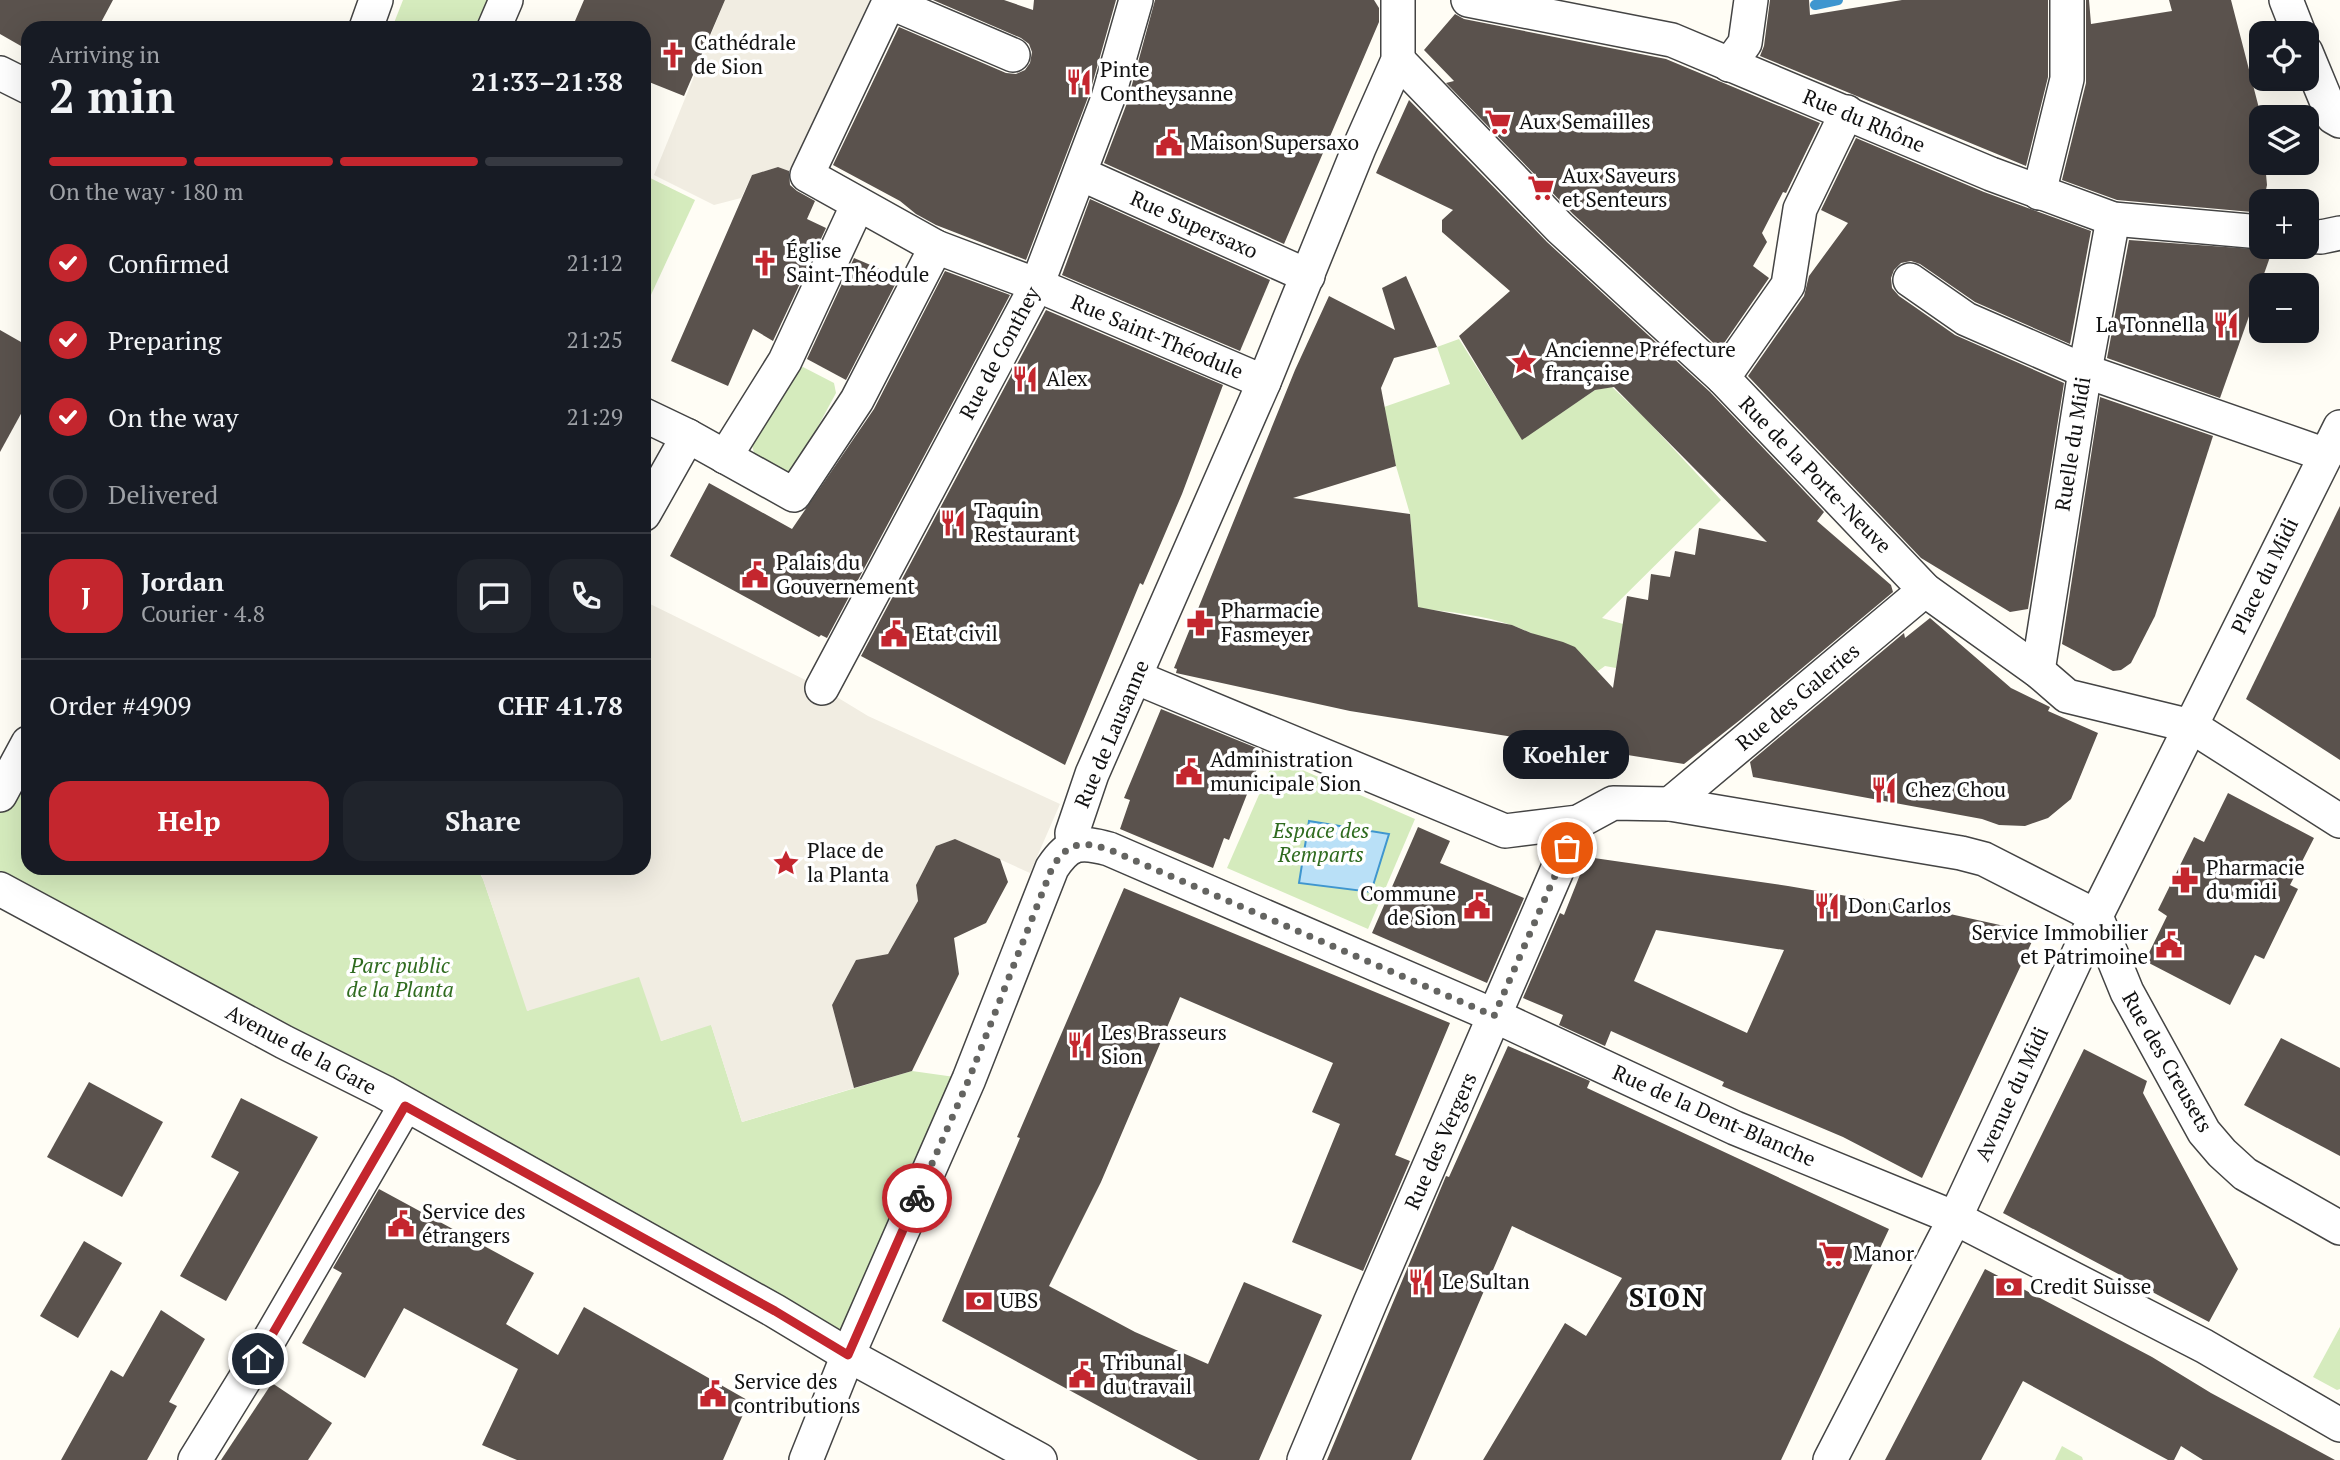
<!DOCTYPE html>
<meta charset="utf-8">
<style>
body{margin:0;font-family:"PT Serif",serif;background:#20242c;color:#f1f3f6;height:100vh;display:flex;flex-direction:column;font-size:26px;white-space:nowrap}
*{box-sizing:border-box;margin:0}
p{font-size:23px;color:#9ea1a6}
.icon{flex:none;width:38px;height:38px;fill:none;stroke:currentColor;stroke-width:2;stroke-linecap:round;stroke-linejoin:round}
.map{position:relative;flex:1;overflow:hidden}
.drawer{position:absolute;left:21px;top:21px;width:630px;height:854px;display:flex;flex-direction:column;background:#171b24;border-radius:21px;box-shadow:0 7px 28px #0002}
.drawer>*{flex:none}
.fabs{position:absolute;left:2249px;top:21px;display:grid;gap:14px}
.fabs a{display:grid;place-items:center;width:70px;height:70px;border-radius:14px;background:#171b24;box-shadow:0 7px 28px #0002;font-size:35px}
.pin{position:absolute;display:grid;place-items:center;width:60px;height:60px;color:#fff;margin:-30px;border:4px solid #fff;border-radius:50%;box-shadow:0 2px 7px #0007}
.courier{position:absolute;display:grid;place-items:center;width:70px;height:70px;margin:-35px;border:5px solid #c4262e;border-radius:50%;background:#fff;color:#222;box-shadow:0 2px 9px #0007}
.bubble{position:absolute;height:49px;border-radius:21px;background:#171b24;box-shadow:0 7px 28px #0002;font-size:23px;font-weight:600;line-height:49px;text-align:center}
.summary em{font-style:normal;font-weight:600}
.summary div{display:flex;flex-direction:column-reverse}
.summary{display:flex;align-items:center;justify-content:space-between;height:119px;padding:0 28px}
h1{font-size:46px;font-weight:600;line-height:52px}
.bar{display:grid;grid-template-columns:repeat(4,1fr);gap:10px 7px;align-content:center;height:84px;padding:0 28px}
.bar i{height:9px;border-radius:5px;background:#363941}
.bar .current{background:#c4262e}
.bar p{grid-column:span 4}
.line{display:flex;align-items:center;gap:18px;padding:0 28px;border-top:2px solid #363941}
.line div{flex:1}
.round{display:grid;place-items:center;flex:none;width:74px;height:74px;border-radius:21px;background:#20242c}
ol{padding:0 28px;list-style:none}
li{display:flex;align-items:center;gap:21px;height:77px}
li p{margin-inline-start:auto}
li .icon{padding:7px;border-radius:50%;background:#c4262e;color:#fff;stroke-width:4}
li:last-child{color:#9ea1a6}
li i{width:38px;height:38px;border:4px solid #363941;border-radius:50%}
.primary-button{display:flex;gap:14px;margin-top:auto;padding:14px 28px}
.primary-button a{flex:1;height:80px;border-radius:21px;background:#c4262e;color:#fff;font-size:28px;font-weight:600;line-height:80px;text-align:center}
.primary-button a+a{background:#20242c;color:#f1f3f6}
.map>svg:first-child{display:block}
</style>
<div class="map">
<svg width="2340" height="1460" viewBox="0 0 2340 1460">
<rect width="100%" height="100%" fill="#fffdf5"/>
<g fill="#d5ebbd">
<polygon points="403,0 492,0 479,28 392,28"/>
<polygon points="644,175 695,200 644,310"/>
<path d="M1459 339 1522 439 1595 390 1612 387 1645 418 1721 500 1602 618 1623 624 1616 668 1605 666 1598 671 1589 669C1565 655 1541 635 1514 626 1484 615 1449 612 1418 608L1410 514 1396 466 1384 407 1450 384 1437 347Z"/>
<polygon points="803,367 834,383 836,393 794,471 786,472 754,453 752,445 794,371"/>
<polygon points="28,743 28,868 477,868 483,879 528,1011 644,868 661,1041 711,1024 742,1122 912,1071 969,1079 848,1355 0,889 0,795"/>
<polygon points="1275,758 1415,819 1368,929 1227,868"/>
<polygon points="2340,1327 2340,1389 2337,1390 2313,1377"/>
<polygon points="2062,1446 2082,1457 2083,1460 2055,1460"/>
</g>
<g fill="#f1ede2">
<polygon points="725,0 883,0 802,176 778,167 752,175 741,198 714,205 654,175"/>
<polygon points="644,601 822,688 868,716 1060,804 1030,873 955,839 936,846 916,885 918,901 888,954 856,960 832,1005 854,1088 742,1122 711,1025 661,1041 639,977 527,1011 483,879 477,868 644,868"/>
</g>
<polygon fill="#b9e0f7" stroke="#3f96cf" stroke-width="2" points="1309,821 1389,834 1371,892 1299,883"/>
<g fill="none" stroke-linecap="round" stroke-linejoin="round">
<polyline stroke="#3f96cf" stroke-width="10" points="1815,5 1838,0"/>
</g>
<g fill="#5a524d" fill-rule="evenodd">
<polygon points="0,0 113,0 98,28 28,28 28,50 0,34"/>
<polygon points="584,0 725,0 684,96 644,80 644,28 572,28"/>
<polygon points="933,0 1004,0 1033,10 1034,0 1116,0 1090,92 1026,260 936,225 916,214 900,201 833,165 899,27 1006,73 1016,74 1025,70 1030,63 1032,52 1029,44 1021,38"/>
<polygon points="1155,0 1374,0 1379,8 1379,22 1284,244 1104,163 1127,103"/>
<polygon points="1770,0 1809,0 1810,15 1902,0 2048,0 2048,77 2026,166 1760,56 1764,46"/>
<polygon points="2086,0 2089,0 2091,24 2172,11 2169,0 2231,0 2261,116 2261,163 2265,163 2267,185 2264,199 2252,212 2117,200 2062,180 2086,83"/>
<polygon points="1455,14 1464,19 1666,59 1820,123 1786,193 1783,192 1762,233 1767,242 1753,266 1769,278 1720,349 1573,214 1446,83 1454,81 1424,50"/>
<polygon points="1409,100 1547,242 1710,392 1824,512 1817,521 1891,585 1893,592 1740,720 1684,764 1350,711 1176,673 1177,669 1174,668 1295,370 1329,296 1395,330 1382,288 1406,276 1437,347 1394,358 1381,388 1396,466 1293,498 1410,514 1418,607 1512,625 1531,633 1563,642 1575,647 1613,688 1627,596 1648,600 1651,574 1670,577 1675,551 1695,555 1699,528 1767,542 1614,387 1595,390 1522,440 1459,336 1510,291 1442,232 1442,220 1453,210 1376,173"/>
<polygon points="1856,138 1984,192 2091,231 2070,344 1975,302 1920,264 1911,261 1901,263 1894,270 1891,278 1892,288 1899,296 1955,335 2064,383 2028,609 2010,612 1921,558 1748,376 1804,296 1809,276 1848,223 1821,210"/>
<polygon points="778,167 789,171 790,185 797,191 815,201 807,219 826,228 773,341 753,329 728,386 671,361 752,175"/>
<polygon points="1090,199 1270,280 1240,351 1062,275"/>
<polygon points="2129,240 2267,250 2270,257 2220,398 2107,358"/>
<polygon points="854,258 899,277 846,380 807,359"/>
<polygon points="945,271 1010,295 827,638 821,635 819,637 670,556 709,483 792,529 874,409"/>
<polygon points="1046,310 1223,385 1182,494 1143,585 1140,583 1065,765 861,656"/>
<polygon points="0,330 28,346 28,401 0,452"/>
<polygon points="2100,397 2213,436 2155,616 2131,663 2121,670 2113,671 2062,644"/>
<polygon points="2340,506 2340,760 2246,699"/>
<polygon points="1930,618 2011,688 2050,707 2048,711 2098,733 2071,799 2048,818 2025,826 1999,825 1982,819 1753,777 1750,762 1904,633 1905,638"/>
<polygon points="1161,709 1264,751 1229,840 1224,838 1213,868 1120,829 1130,800 1124,798"/>
<polygon points="2228,793 2314,838 2290,885 2298,889 2264,959 2255,955 2230,1005 2145,961 2167,916 2158,910 2194,837 2204,842"/>
<polygon points="1418,827 1450,841 1440,863 1524,898 1487,983 1372,933"/>
<polygon points="955,839 1000,859 1008,882 986,923 954,938 959,974 912,1071 854,1088 832,1005 856,960 888,954 918,901 916,885 936,846"/>
<path d="M1587 857 1788 886 1941 912 2036 933 1922 1178 1843 1137 1722 1086 1724 1082 1611 1031 1605 1046 1559 1025 1563 1015 1523 998 1560 913 1564 915ZM1656 930 1784 950 1747 1033 1634 981Z"/>
<polygon points="1124,888 1450,1023 1395,1155 1410,1161 1363,1271 1292,1242 1340,1124 1312,1112 1333,1063 1180,997 1101,1182 1049,1286 1135,1332 1208,1364 1244,1282 1322,1315 1259,1460 1198,1460 942,1321 1020,1138 1017,1137"/>
<polygon points="2281,1038 2340,1068 2340,1156 2244,1105"/>
<polygon points="1508,1046 1590,1081 1587,1088 1889,1229 1781,1460 1483,1460 1565,1323 1586,1336 1622,1278 1512,1226 1411,1460 1327,1460 1446,1176 1449,1177"/>
<polygon points="2084,1049 2147,1081 2143,1093 2238,1269 2209,1322 2003,1213"/>
<polygon points="89,1082 163,1122 122,1197 47,1157"/>
<polygon points="241,1098 318,1137 226,1301 180,1276 239,1172 211,1157"/>
<polygon points="379,1189 534,1273 506,1324 558,1355 584,1307 749,1401 723,1460 517,1460 482,1445 518,1369 404,1308 365,1378 302,1343 342,1273 333,1268"/>
<polygon points="84,1241 122,1263 78,1338 40,1316"/>
<polygon points="1985,1269 2152,1357 2211,1393 2335,1460 2203,1460 2181,1446 2174,1460 2168,1460 2023,1381 1981,1460 1885,1460"/>
<polygon points="161,1310 205,1339 169,1402 177,1406 147,1460 61,1460 111,1370 123,1377"/>
<polygon points="272,1383 332,1423 308,1460 221,1460"/>
</g>
<g fill="none" stroke-linecap="round" stroke-linejoin="round">
<g stroke="#444" stroke-width="36">
<g id="minor">
<polyline points="890,0 807,175 936,247 1037,285 1264,382"/>
<polyline points="1468,0 1672,40 1991,174 2113,219 2261,232"/>
<polyline points="2286,0 2299,33"/>
<polyline points="889,2 1013,55"/>
<polyline points="366,28 376,0"/>
<polyline points="494,28 506,0"/>
<polyline points="2306,52 2333,117 2340,121"/>
<polyline points="1398,60 1560,228 1723,378 1925,590 2038,671 2067,696 2191,726 2340,821"/>
<polyline points="1729,65 1745,43 1751,0"/>
<polyline points="0,73 28,87"/>
<polyline points="1081,174 1308,276"/>
<polyline points="2039,193 2067,79 2067,0"/>
<polyline points="2306,236 2321,237 2340,233"/>
<polyline points="1910,280 1966,319 2085,371 2326,455"/>
<polyline points="1723,378 1788,285 1800,209 1847,112"/>
<polyline points="644,415 688,436 644,514"/>
<polyline points="688,436 794,495 857,400 936,247"/>
<polyline points="725,457 785,361 858,204"/>
<polyline points="2038,671 2085,371 2113,219"/>
<polyline points="1135,677 1505,831 1578,822 1613,803 1670,804 1961,853 1984,859 2096,916 2127,992 2204,1132 2222,1153 2245,1174 2340,1228"/>
<polyline points="822,688 1037,285 1108,98 1136,0"/>
<polyline points="0,795 28,743"/>
<polyline points="1670,804 1925,590"/>
<polyline points="1073,846 1072,833 1092,774 1264,382 1359,148 1398,60 1398,0"/>
<polyline points="0,889 284,1042 384,1092 775,1311 848,1355 1040,1460"/>
<polyline points="195,1460 269,1340 405,1106"/>
<path d="M806 1460 848 1355 969 1079 1052 868C1069 842 1080 841 1109 849L1495 1016 1735 1128 1955 1218 2204 1346 2340 1425"/>
<polyline points="1304,1460 1370,1303 1578,822"/>
<polyline points="1830,1460 1955,1218 2096,916 2340,427"/>
</g>
</g>
<use href="#minor" stroke="#fff" stroke-width="33"/>
</g>
<g fill="none" stroke-linecap="round" stroke-linejoin="round">
<path stroke="#646461" stroke-width="7" stroke-dasharray="0 12.6" d="M917 1198 969 1079 1052 868C1068 842 1080 841 1108 849L1494 1016 1567 848"/>
<polyline stroke="#c4262e" stroke-width="9" points="258,1359 405,1106 775,1311 848,1355 917,1198"/>
</g>
<defs>
<g id="church-bare" transform="scale(2.1)"><path d="M-1.2-6h2.4v3.5h3.3v2.4h-3.3V6h-2.4V-.1h-3.3v-2.4h3.3Z" fill="#c4262e" stroke="#fff" stroke-width="2.5" paint-order="stroke"/></g>
<g id="restaurant-bare" transform="scale(2.1)"><path d="M-5-6h1v4h1v-4h1v4h1v-4h1v5L-1.5 .5V6h-2V.5L-5-1ZM5-6V6H3V1.5H1.5Q1.5-4 5-6Z" fill="#c4262e" stroke="#fff" stroke-width="2.5" paint-order="stroke"/></g>
<g id="supermarket-bare" transform="scale(2.1)"><path d="M-6-5.5h2.5l.6 2H6L4.5 2H-2.5L-4.4-4H-6ZM-1.5 3.2a1.3 1.3 0 1 0 .1 0ZM3 3.2a1.3 1.3 0 1 0 .1 0Z" fill="#c4262e" stroke="#fff" stroke-width="2.5" paint-order="stroke"/></g>
<g id="civic-bare" transform="scale(2.1)"><path d="M-.6-6.5H3V-4.5H.6V-3L4-1V1h2V6H-6V1h2V-1L-.6-3ZM-1.2 2.5V6h2.4V2.5Z" fill="#c4262e" stroke="#fff" stroke-width="2.5" paint-order="stroke"/></g>
<g id="sight-bare" transform="scale(2.1)"><path d="M0-6L1.8-2.2L6-1.7L2.9 1.2L3.7 5.4L0 3.3L-3.7 5.4L-2.9 1.2L-6-1.7L-1.8-2.2Z" fill="#c4262e" stroke="#fff" stroke-width="2.5" paint-order="stroke"/></g>
<g id="pharmacy-bare" transform="scale(2.1)"><path d="M-2-6h4v4h4v4h-4v4h-4v-4h-4v-4h4Z" fill="#c4262e" stroke="#fff" stroke-width="2.5" paint-order="stroke"/></g>
<g id="bank-bare" transform="scale(2.1)"><path d="M-6-4H6V4H-6ZM0-2.3a2.3 2.3 0 1 0 0 4.6a2.3 2.3 0 1 0 0-4.6Z" fill="#c4262e" stroke="#fff" stroke-width="2.5" paint-order="stroke"/></g>
</defs>
<g fill-rule="evenodd">
<use href="#church-bare" x="673" y="55"/>
<use href="#restaurant-bare" x="1079" y="82"/>
<use href="#supermarket-bare" x="1498" y="122"/>
<use href="#civic-bare" x="1169" y="143"/>
<use href="#supermarket-bare" x="1541" y="188"/>
<use href="#church-bare" x="765" y="263"/>
<use href="#restaurant-bare" x="2226" y="325"/>
<use href="#sight-bare" x="1524" y="362"/>
<use href="#restaurant-bare" x="1025" y="379"/>
<use href="#restaurant-bare" x="953" y="523"/>
<use href="#civic-bare" x="755" y="575"/>
<use href="#pharmacy-bare" x="1200" y="623"/>
<use href="#civic-bare" x="894" y="634"/>
<use href="#civic-bare" x="1189" y="772"/>
<use href="#restaurant-bare" x="1884" y="790"/>
<use href="#sight-bare" x="786" y="863"/>
<use href="#pharmacy-bare" x="2185" y="880"/>
<use href="#civic-bare" x="1477" y="906"/>
<use href="#restaurant-bare" x="1827" y="906"/>
<use href="#civic-bare" x="2169" y="945"/>
<use href="#restaurant-bare" x="1080" y="1045"/>
<use href="#civic-bare" x="401" y="1224"/>
<use href="#supermarket-bare" x="1832" y="1254"/>
<use href="#restaurant-bare" x="1421" y="1282"/>
<use href="#bank-bare" x="2009" y="1287"/>
<use href="#bank-bare" x="979" y="1301"/>
<use href="#civic-bare" x="1082" y="1375"/>
<use href="#civic-bare" x="713" y="1394"/>
</g>
<g text-anchor="middle" stroke-width="7" stroke-linejoin="round" paint-order="stroke">
<g font-size="21" fill="#111" stroke="#fff" text-anchor="start">
<text x="694" y="50">Cathédrale<tspan x="694" dy="24">de Sion</tspan></text>
<text x="1100" y="77">Pinte<tspan x="1100" dy="24">Contheysanne</tspan></text>
<text x="1519" y="129">Aux Semailles</text>
<text x="1190" y="150">Maison Supersaxo</text>
<text x="1562" y="183">Aux Saveurs<tspan x="1562" dy="24">et Senteurs</tspan></text>
<text x="786" y="258">Église<tspan x="786" dy="24">Saint-Théodule</tspan></text>
<text x="2205" y="332" text-anchor="end">La Tonnella</text>
<text x="1545" y="357">Ancienne Préfecture<tspan x="1545" dy="24">française</tspan></text>
<text x="1046" y="386">Alex</text>
<text x="974" y="518">Taquin<tspan x="974" dy="24">Restaurant</tspan></text>
<text x="776" y="570">Palais du<tspan x="776" dy="24">Gouvernement</tspan></text>
<text x="1221" y="618">Pharmacie<tspan x="1221" dy="24">Fasmeyer</tspan></text>
<text x="915" y="641">Etat civil</text>
<text x="1210" y="767">Administration<tspan x="1210" dy="24">municipale Sion</tspan></text>
<text x="1905" y="797">Chez Chou</text>
<text x="807" y="858">Place de<tspan x="807" dy="24">la Planta</tspan></text>
<text x="2206" y="875">Pharmacie<tspan x="2206" dy="24">du midi</tspan></text>
<text x="1456" y="901" text-anchor="end">Commune<tspan x="1456" dy="24">de Sion</tspan></text>
<text x="1848" y="913">Don Carlos</text>
<text x="2148" y="940" text-anchor="end">Service Immobilier<tspan x="2148" dy="24">et Patrimoine</tspan></text>
<text x="1101" y="1040">Les Brasseurs<tspan x="1101" dy="24">Sion</tspan></text>
<text x="422" y="1219">Service des<tspan x="422" dy="24">étrangers</tspan></text>
<text x="1853" y="1261">Manor</text>
<text x="1442" y="1289">Le Sultan</text>
<text x="2030" y="1294">Credit Suisse</text>
<text x="1000" y="1308">UBS</text>
<text x="1103" y="1370">Tribunal<tspan x="1103" dy="24">du travail</tspan></text>
<text x="734" y="1389">Service des<tspan x="734" dy="24">contributions</tspan></text>
</g>
<g font-size="21" fill="#111" stroke="#fff">
<text transform="translate(1864 121) rotate(23)" y="7">Rue du Rhône</text>
<text transform="translate(1194 225) rotate(24)" y="7">Rue Supersaxo</text>
<text transform="translate(1157 337) rotate(23)" y="7">Rue Saint-Théodule</text>
<text transform="translate(1000 353) rotate(-62)" y="7">Rue de Conthey</text>
<text transform="translate(2073 444) rotate(-81)" y="7">Ruelle du Midi</text>
<text transform="translate(1815 475) rotate(46)" y="7">Rue de la Porte-Neuve</text>
<text transform="translate(2265 576) rotate(-64)" y="7">Place du Midi</text>
<text transform="translate(1798 697) rotate(-40)" y="7">Rue des Galeries</text>
<text transform="translate(1112 734) rotate(-67)" y="7">Rue de Lausanne</text>
<text transform="translate(301 1050) rotate(28)" y="7">Avenue de la Gare</text>
<text transform="translate(2167 1062) rotate(60)" y="7">Rue des Creusets</text>
<text transform="translate(2012 1094) rotate(-65)" y="7">Avenue du Midi</text>
<text transform="translate(1714 1116) rotate(24)" y="7">Rue de la Dent-Blanche</text>
<text transform="translate(1441 1141) rotate(-66)" y="7">Rue des Vergers</text>
</g>
<g font-size="21" font-style="italic" fill="#2f6b1f" stroke="#fff">
<text x="1321" y="838">Espace des<tspan x="1321" dy="24">Remparts</tspan></text>
<text x="400" y="973">Parc public<tspan x="400" dy="24">de la Planta</tspan></text>
</g>
<g font-size="28" font-weight="bold" letter-spacing="2" fill="#111" stroke="#fff">
<text x="1667" y="1307">SION</text>
</g>
</g>
</svg>
<div class="fabs">
<a><svg class="icon" aria-label="locate" viewBox="0 0 24 24"><circle cx="12" cy="12" r="6"/><path d="M12 2v4M12 18v4M2 12h4M18 12h4"/></svg></a>
<a><svg class="icon" aria-label="layers" viewBox="0 0 24 24"><path d="M12 4l9 5-9 5-9-5zM3 14l9 5 9-5"/></svg></a>
<a>+</a>
<a>−</a>
</div>
<div class="pin" style="left:1567px;top:848px;background:#ea580c"><svg class="icon" aria-label="bag" viewBox="0 0 24 24"><path d="M5 8h14l-1 12H6zM9 8a3 3 0 0 1 6 0"/></svg></div>
<div class="pin" style="left:258px;top:1359px;background:#1f2937"><svg class="icon" aria-label="home" viewBox="0 0 24 24"><path d="M3 11l9-7 9 7M6 9v11h12V9"/></svg></div>
<div class="courier" style="left:917px;top:1198px"><svg class="icon" aria-label="bike" viewBox="0 0 24 24"><circle cx="6" cy="16" r="4"/><circle cx="18" cy="16" r="4"/><path d="M6 16l4-8h5l3 8M10 8l3 8H6M13 5h3"/></svg></div>
<div class="bubble" style="left:1503px;top:730px;width:126px">Koehler</div>
<section class="drawer">
<div class="summary"><div><h1>2 min</h1><p>Arriving in</p></div><em>21:33–21:38</em></div>
<div class="bar"><i class="current"></i><i class="current"></i><i class="current"></i><i></i><p>On the way · 180 m</p></div>
<ol>
<li><svg class="icon" aria-label="check" viewBox="0 0 24 24"><path d="M5 12l5 5 9-10"/></svg>Confirmed<p>21:12</p></li>
<li><svg class="icon" aria-label="check" viewBox="0 0 24 24"><path d="M5 12l5 5 9-10"/></svg>Preparing<p>21:25</p></li>
<li><svg class="icon" aria-label="check" viewBox="0 0 24 24"><path d="M5 12l5 5 9-10"/></svg>On the way<p>21:29</p></li>
<li><i></i>Delivered</li>
</ol>
<div class="line" style="height:126px"><b class="round" style="background:#c4262e;color:#fff">J</b><div><b>Jordan</b><p>Courier · 4.8</p></div><a class="round"><svg class="icon" aria-label="chat" viewBox="0 0 24 24"><path d="M4 5h16v11H9l-5 4z"/></svg></a><a class="round"><svg class="icon" aria-label="phone" viewBox="0 0 24 24"><path d="M5 4h4l2 5-3 2q2 4 5 5l2-3 5 2v4C11 20 4 13 5 4z"/></svg></a></div>
<div class="line" style="height:91px"><div>Order #4909</div><b>CHF 41.78</b></div>
<div class="primary-button"><a>Help</a><a>Share</a></div>
</section>
</div>
